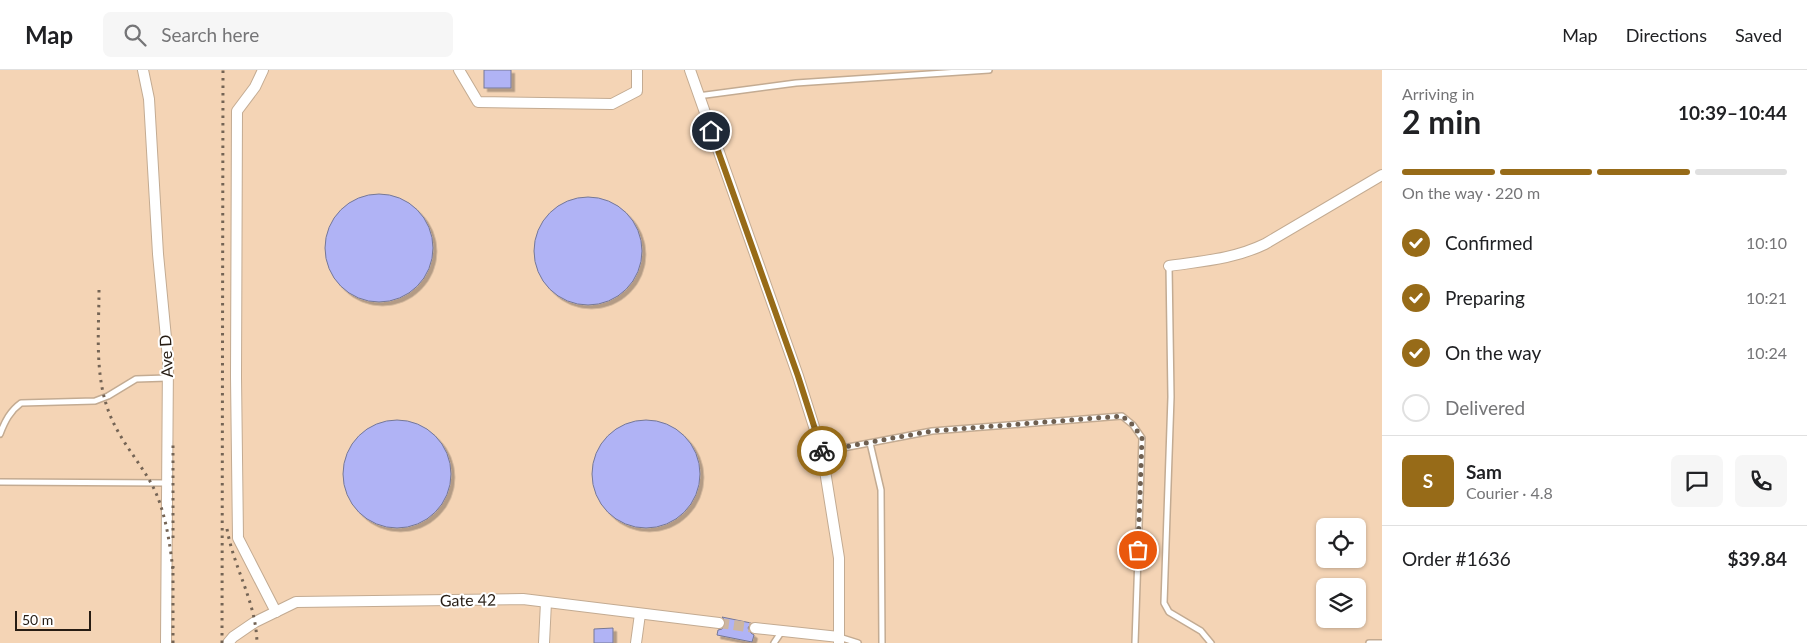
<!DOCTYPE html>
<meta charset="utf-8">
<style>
body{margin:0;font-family:Lato,sans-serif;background:#f6f6f6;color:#202124;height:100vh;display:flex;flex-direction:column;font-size:19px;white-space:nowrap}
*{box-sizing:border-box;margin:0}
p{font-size:16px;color:#757577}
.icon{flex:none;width:28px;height:28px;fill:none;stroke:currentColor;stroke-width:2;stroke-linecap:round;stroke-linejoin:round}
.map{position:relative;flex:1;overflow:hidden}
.drawer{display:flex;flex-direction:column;background:#fff;width:425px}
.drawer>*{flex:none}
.fabs{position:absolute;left:1316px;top:448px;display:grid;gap:10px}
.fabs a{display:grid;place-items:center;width:50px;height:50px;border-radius:8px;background:#fff;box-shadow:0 1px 4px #0004;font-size:25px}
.scale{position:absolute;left:15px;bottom:12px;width:76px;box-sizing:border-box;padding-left:5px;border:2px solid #261c13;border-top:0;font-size:14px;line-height:18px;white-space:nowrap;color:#261c13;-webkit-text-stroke:4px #fff;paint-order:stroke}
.pin{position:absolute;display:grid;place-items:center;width:42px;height:42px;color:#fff;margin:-21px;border:2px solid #fff;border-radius:50%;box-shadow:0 1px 5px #0007}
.courier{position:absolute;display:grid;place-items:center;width:50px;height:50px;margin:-25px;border:4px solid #976b18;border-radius:50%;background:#fff;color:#222;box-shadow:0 1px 6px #0007}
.head em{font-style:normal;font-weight:700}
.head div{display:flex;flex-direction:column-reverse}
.head{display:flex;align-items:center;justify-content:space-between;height:85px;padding:0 20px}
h1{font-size:32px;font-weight:700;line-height:38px}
.bar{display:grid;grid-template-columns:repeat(4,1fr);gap:8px 5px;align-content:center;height:60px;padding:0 20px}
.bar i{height:6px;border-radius:4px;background:#e0e0e0}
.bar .on{background:#976b18}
.bar p{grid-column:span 4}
.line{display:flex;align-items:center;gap:12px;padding:0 20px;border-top:1px solid #e0e0e0}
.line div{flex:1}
.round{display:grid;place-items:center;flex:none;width:52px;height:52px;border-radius:8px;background:#f6f6f6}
ol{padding:0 20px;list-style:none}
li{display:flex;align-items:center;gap:15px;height:55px}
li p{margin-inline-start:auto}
li .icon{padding:5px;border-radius:50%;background:#976b18;color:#fff;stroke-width:4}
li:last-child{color:#757577}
li i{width:28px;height:28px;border:2px solid #e0e0e0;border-radius:50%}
header{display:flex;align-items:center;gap:30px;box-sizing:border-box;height:70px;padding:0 25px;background:#fff;border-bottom:1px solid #e0e0e0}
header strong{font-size:24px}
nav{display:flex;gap:28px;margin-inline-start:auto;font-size:18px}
.search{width:350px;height:45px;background:#f6f6f6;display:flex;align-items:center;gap:12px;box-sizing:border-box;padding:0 18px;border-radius:8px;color:#757577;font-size:19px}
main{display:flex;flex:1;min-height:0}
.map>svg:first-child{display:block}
</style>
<header>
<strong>Map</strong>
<div class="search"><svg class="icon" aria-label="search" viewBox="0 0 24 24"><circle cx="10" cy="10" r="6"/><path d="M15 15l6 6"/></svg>Search here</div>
<nav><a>Map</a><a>Directions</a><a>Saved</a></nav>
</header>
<main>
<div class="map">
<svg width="1382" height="573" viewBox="0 0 1382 573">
<defs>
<filter id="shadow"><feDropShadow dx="3.5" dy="3.5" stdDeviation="0" flood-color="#0004"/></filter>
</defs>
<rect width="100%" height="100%" fill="#f7ddc4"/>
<path fill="#f4d4b5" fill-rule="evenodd" d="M0 0H1382V573H0ZM1325 456H1358V489H1325ZM1325 516H1358V549H1325Z"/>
<g fill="#b0b3f5" stroke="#767895" filter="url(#shadow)">
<rect x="484" y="0" width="27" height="18"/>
<circle cx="379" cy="178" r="54"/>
<circle cx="588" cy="181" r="54"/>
<circle cx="646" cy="404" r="54"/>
<circle cx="397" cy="404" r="54"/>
<polygon points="722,547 751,553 748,558 751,563 754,565 752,572 717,565 718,560 722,559 726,554 725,550"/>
<polygon points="613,558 613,573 594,573 594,559"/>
</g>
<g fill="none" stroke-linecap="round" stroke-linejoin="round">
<polyline stroke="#cdb6a1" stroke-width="10" stroke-dasharray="10 5" stroke-linecap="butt" points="719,553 755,558"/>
<g stroke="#c3ab92" stroke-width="8">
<g id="lane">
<polyline points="698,26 796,13 989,0"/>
<polyline points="1169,196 1171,327 1164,533 1169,542 1201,561 1211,573"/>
<path d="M0 364C5 351 10 341 21 333L95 331 108 326 136 309 167 308"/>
<polyline points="870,373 881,420 882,573"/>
<polyline points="822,382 932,361 1122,346 1133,355 1142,368 1135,573"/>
<polyline points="0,412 167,413"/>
<polyline points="839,567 858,573"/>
<polyline points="774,573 782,561"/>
<polyline points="1369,573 1382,573"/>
</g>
</g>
<g stroke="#c3ab92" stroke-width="12">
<g id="street">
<polyline points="143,0 149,29 158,184 168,289 166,573"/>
<polyline points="263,0 255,17 237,41 236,307 238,468 276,542"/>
<polyline points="459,0 478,32 612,34 637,21 637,0"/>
<polyline points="690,0 798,306 822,382 839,488 839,573"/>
<path d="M1169 196C1203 191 1234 189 1265 174L1382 105"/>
<polyline points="755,558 839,567"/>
<polyline points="228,573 233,567 255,552 296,532 523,529 719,553"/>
<polyline points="544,573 546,532"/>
<polyline points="636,573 640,544"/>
</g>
</g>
<use href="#lane" stroke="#fff" stroke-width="5"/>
<use href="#street" stroke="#fff" stroke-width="10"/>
<g stroke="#746455" stroke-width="3" stroke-dasharray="2.5 5" stroke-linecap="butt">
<path d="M99 220C99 261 94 306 110 345 120 370 138 390 151 413 165 438 170 473 173 501"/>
<path d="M227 459C234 499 256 531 257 573"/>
<polyline points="173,468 173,371"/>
<polyline points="173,573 173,496"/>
<polyline points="222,573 223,0"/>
</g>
</g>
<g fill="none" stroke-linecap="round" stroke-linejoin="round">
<polyline stroke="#6f6051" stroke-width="5" stroke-dasharray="0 9" points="822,381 932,361 1122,346 1133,355 1142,368 1138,480"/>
<polyline stroke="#976b18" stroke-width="6" points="711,61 798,306 822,381"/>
</g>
<g text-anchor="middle" stroke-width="4" stroke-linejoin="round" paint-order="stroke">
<g font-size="16" fill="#261c13" stroke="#fff">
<text transform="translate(166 286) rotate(-93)" y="6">Ave D</text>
<text transform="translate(468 530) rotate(-1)" y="6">Gate 42</text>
</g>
</g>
</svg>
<div class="fabs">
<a><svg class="icon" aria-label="locate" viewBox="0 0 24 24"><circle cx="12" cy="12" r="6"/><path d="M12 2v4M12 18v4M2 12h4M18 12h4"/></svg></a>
<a><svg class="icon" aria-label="layers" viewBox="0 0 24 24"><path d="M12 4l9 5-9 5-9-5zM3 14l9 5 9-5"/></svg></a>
</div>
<div class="scale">50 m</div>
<div class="pin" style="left:1138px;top:480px;background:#ea580c"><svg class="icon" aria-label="bag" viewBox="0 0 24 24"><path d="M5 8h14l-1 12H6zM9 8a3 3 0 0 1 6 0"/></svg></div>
<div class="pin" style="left:711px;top:61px;background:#1f2937"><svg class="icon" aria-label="home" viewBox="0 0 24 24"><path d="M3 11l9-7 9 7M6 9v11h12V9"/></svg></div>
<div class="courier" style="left:822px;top:381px"><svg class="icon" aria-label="bike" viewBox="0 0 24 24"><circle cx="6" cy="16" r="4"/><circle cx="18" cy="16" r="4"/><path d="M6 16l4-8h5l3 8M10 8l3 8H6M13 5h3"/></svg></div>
</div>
<section class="drawer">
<div class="head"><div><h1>2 min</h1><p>Arriving in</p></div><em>10:39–10:44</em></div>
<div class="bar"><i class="on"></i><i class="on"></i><i class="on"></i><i></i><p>On the way · 220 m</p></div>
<ol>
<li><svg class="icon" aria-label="check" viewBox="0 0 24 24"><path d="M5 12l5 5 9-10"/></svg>Confirmed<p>10:10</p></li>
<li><svg class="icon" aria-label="check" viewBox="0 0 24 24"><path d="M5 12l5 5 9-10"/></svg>Preparing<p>10:21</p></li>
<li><svg class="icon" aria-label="check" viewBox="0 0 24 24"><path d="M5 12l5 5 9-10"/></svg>On the way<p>10:24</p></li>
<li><i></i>Delivered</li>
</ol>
<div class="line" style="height:90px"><b class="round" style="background:#976b18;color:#fff">S</b><div><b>Sam</b><p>Courier · 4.8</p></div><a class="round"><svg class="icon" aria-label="chat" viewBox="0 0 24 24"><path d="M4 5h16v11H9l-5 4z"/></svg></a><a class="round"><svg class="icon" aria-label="phone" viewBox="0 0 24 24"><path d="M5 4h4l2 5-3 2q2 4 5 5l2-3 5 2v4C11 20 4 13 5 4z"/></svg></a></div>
<div class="line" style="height:65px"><div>Order #1636</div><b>$39.84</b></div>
</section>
</main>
